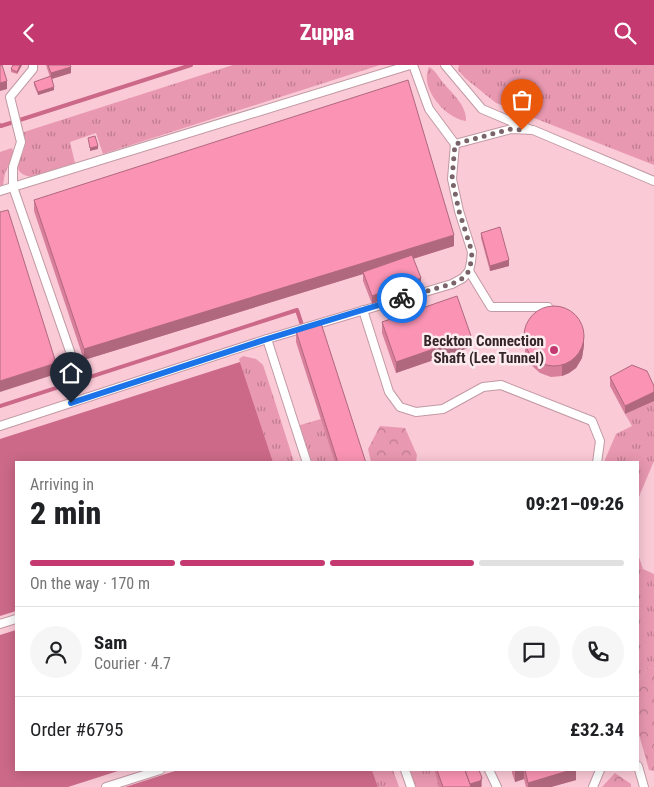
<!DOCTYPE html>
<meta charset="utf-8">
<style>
body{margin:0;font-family:"Roboto Condensed",sans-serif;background:#f6f6f6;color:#202124;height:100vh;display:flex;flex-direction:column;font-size:19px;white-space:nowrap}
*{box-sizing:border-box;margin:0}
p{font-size:16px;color:#757577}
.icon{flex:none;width:28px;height:28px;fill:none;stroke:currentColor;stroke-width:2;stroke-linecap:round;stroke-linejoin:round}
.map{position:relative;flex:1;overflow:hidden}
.panel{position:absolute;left:15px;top:396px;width:624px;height:310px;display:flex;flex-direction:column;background:#fff;border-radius:0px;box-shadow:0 2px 12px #0003}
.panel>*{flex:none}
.pin{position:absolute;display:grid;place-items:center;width:42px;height:42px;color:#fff;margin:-51px -21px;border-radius:50% 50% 50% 0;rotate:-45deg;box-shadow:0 0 5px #0007}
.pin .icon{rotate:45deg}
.courier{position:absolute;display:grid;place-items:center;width:50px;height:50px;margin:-25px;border:4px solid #1a73e8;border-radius:50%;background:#fff;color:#222;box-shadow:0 1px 6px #0007}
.headline em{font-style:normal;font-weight:800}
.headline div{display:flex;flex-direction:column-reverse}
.headline{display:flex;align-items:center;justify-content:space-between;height:85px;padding:0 15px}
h1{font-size:32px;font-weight:800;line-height:38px}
.bar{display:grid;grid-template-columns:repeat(4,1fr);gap:8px 5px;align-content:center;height:60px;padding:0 15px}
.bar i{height:6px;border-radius:4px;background:#e0e0e0}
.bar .on{background:#c33970}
.bar p{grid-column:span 4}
.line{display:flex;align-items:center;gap:12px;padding:0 15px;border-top:1px solid #e0e0e0}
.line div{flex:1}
.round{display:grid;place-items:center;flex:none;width:52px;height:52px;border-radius:26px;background:#f6f6f6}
header{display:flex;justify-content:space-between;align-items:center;height:65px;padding:0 15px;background:#c33970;color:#fff;font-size:22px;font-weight:800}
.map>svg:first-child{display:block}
</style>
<header><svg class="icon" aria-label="back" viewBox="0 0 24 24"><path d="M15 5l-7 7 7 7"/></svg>Zuppa<svg class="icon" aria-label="search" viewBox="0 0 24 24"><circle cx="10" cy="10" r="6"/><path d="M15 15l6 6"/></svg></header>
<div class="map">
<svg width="654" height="722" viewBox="0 0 654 722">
<defs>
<pattern id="grass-tufts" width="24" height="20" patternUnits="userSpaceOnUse" patternTransform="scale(1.25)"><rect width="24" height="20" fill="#e898b0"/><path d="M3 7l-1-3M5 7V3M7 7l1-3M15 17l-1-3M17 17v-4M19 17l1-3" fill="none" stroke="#bd7c8f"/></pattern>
<pattern id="forest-crowns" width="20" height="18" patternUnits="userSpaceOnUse" patternTransform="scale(1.25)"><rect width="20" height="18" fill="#e898b0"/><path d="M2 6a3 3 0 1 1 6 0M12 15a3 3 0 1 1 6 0" fill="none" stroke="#bd7c8f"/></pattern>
</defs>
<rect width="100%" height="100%" fill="#fbd9e2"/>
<path fill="#fbcad7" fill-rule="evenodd" d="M0 0H654V722H0ZM16 398H638V705H16Z"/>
<g fill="url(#grass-tufts)">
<path d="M233 0H380L103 89 96 68 70 77 75 98 31 112C10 108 20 96 24 84 25 79 24 73 24 67Z"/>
<polygon points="459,0 654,0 654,100 496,38 465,13 458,5"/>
<path d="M429 2C436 5 440 15 446 21 454 30 467 42 466 56 445 53 419 23 429 2Z"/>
<polygon points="12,83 14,90 5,108 3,120 0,122 0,87"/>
<polygon points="243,291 256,294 263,300 268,315 294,397 273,397 239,294"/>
<polygon points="654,336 654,396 638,434 638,398 604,397 616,369 632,361 625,349"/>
<polygon points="321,354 335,397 309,397 297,361"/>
<polygon points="638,489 643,504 654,509 654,604 648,602 638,617"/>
<polygon points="372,705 393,705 399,722 378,722"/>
<polygon points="408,705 434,705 439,722 413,722"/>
</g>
<g fill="url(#forest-crowns)">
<polygon points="380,361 405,363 417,390 416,397 371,397 368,384"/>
<polygon points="648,602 654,604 654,706 649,705 638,666 638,617"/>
<polygon points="615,708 631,719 631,722 602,722"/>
</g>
<g fill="#cc6989">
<polygon points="240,297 273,397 16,398 16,546 0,551 0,374"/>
<polygon points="16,565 16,705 121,705 68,722 0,722 0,570"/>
<polygon points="178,705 372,705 378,722 125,722"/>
</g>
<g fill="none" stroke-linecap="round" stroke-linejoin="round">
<g stroke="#cc6989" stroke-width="4">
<polyline points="0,60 1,61 191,0"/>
<polyline points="0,341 297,245 303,263"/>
</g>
<g stroke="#c19aa4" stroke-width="10">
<g id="lane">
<polyline points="33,0 33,4 10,32 21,77 13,102 13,122 72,292"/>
<polyline points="445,0 482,44 529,64"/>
<polyline points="455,79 511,64 533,65 654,116"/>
<polyline points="0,126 410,0"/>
<polyline points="469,206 491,242 548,242"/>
<polyline points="363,245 389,327 400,342 416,347 443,344 483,322 501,320 592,356 600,376 597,398"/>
<polyline points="267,274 307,398"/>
<polyline points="0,361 267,274 452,219 463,213 469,206 471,197 472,187 459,146 452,114 455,79 429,44 413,0"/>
<polyline points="0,559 16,554"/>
<polyline points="638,701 644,722"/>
<polyline points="405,705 411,722"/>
<polyline points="489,705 497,722"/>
<polyline points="106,722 160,705"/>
<polyline points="593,722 600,705"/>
</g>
</g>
<use href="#lane" stroke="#fff" stroke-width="8"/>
</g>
<g fill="#d87f9b">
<polygon points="22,0 17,9 11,7 11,4"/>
<polygon points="46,0 70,0 71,8 52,14 54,25 38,30 34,20 34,17 50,12"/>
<polygon points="34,135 454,181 413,194 421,222 372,239 363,216 363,209 84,295 34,146"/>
<polygon points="481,168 509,201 490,206 481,173"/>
<polygon points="382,257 471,282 396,308 382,268"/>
<polygon points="525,265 584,280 582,293 576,303 569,308 562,311 551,312 540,308 530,299 525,290"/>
<polygon points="296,266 366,398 335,398 296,277"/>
<polygon points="610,312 654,321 654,336 625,349 610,321"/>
<polygon points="434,705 479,705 482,721 481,722 439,722"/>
<polygon points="512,705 576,705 576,715 551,722 526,722 524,714 515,717 512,708"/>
</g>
<g fill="#b0687e">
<polygon points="20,0 22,0 17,9 17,7"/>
<polygon points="71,2 71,8 51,14 51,8"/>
<polygon points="7,16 7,24 0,26 0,18"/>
<polygon points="54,22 54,25 38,30 38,27"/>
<polygon points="98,81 98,84 90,86 90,83"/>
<polygon points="454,170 454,181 364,209 363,207 363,209 84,295 84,284"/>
<polygon points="509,195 509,201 490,206 490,201"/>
<polygon points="421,213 421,222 372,239 372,231"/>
<polygon points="584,269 584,280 582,293 576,303 569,308 562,311 562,300"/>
<polygon points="471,271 471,282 396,308 396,297"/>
<polygon points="56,298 56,309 0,327 0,316"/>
<polygon points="654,327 654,336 625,349 625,341"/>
<polygon points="517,705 524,705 524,714 515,717 515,706"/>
<polygon points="571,705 576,705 576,715 551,722 528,722 528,718"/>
<polygon points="482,713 481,722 469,722 469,719"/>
</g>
<g fill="#fb94b4" stroke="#b0687e">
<polygon points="0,0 2,0 7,16 0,18"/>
<polygon points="13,0 20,0 17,7 11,4"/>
<polygon points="48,0 70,0 71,2 51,8"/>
<polygon points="51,11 54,22 38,27 34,17"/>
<polygon points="408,15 454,170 84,284 34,135"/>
<polygon points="95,71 98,81 90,83 88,73"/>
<polygon points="8,145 56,298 0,316 0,147"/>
<polygon points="500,162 509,195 490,201 481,168"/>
<polygon points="412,190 421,213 372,231 363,207"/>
<polygon points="457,231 471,271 396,297 382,257"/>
<circle cx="554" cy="271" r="30"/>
<polygon points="321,258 366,398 338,398 296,266"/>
<polygon points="632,300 647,306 654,321 654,327 625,341 610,312"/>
<polygon points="437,705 465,705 471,722 443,722"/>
<polygon points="465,705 479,705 482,713 480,716 470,719"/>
<polygon points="525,705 571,705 528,718"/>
</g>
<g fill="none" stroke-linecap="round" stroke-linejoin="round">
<polyline stroke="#7a646a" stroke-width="5" stroke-dasharray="0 9" points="402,233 452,219 463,213 469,206 471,197 472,187 459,146 452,114 455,79 511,64 522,65"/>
<polyline stroke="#1a73e8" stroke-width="6" points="71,338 267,274 402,233"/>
</g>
<circle fill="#c33970" stroke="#fdebf0" stroke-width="2" cx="554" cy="285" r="5"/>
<g text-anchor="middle" stroke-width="5" stroke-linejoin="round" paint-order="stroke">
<g font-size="15" font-weight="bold" fill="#342529" stroke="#fdebf0" text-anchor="end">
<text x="544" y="281">Beckton Connection<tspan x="544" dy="17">Shaft (Lee Tunnel)</tspan></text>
</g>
</g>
</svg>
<div class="pin" style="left:522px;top:65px;background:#ea580c"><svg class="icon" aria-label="bag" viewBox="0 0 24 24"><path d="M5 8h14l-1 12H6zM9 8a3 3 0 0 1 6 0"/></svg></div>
<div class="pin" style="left:71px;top:338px;background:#1f2937"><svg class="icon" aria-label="home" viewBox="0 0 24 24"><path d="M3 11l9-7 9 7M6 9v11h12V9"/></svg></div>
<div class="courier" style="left:402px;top:233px"><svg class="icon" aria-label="bike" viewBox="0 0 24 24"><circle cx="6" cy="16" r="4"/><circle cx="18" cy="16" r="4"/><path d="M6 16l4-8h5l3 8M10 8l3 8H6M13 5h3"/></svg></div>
<section class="panel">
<div class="headline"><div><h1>2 min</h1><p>Arriving in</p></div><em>09:21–09:26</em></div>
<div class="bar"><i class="on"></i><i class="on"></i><i class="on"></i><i></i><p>On the way · 170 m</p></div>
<div class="line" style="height:90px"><a class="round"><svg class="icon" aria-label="person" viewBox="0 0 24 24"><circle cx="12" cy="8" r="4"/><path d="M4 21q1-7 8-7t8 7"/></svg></a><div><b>Sam</b><p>Courier · 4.7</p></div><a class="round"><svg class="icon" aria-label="chat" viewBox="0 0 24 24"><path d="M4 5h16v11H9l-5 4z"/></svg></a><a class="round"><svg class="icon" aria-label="phone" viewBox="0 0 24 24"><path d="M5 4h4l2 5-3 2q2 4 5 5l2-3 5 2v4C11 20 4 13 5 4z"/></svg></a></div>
<div class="line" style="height:65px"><div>Order #6795</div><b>£32.34</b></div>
</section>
</div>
